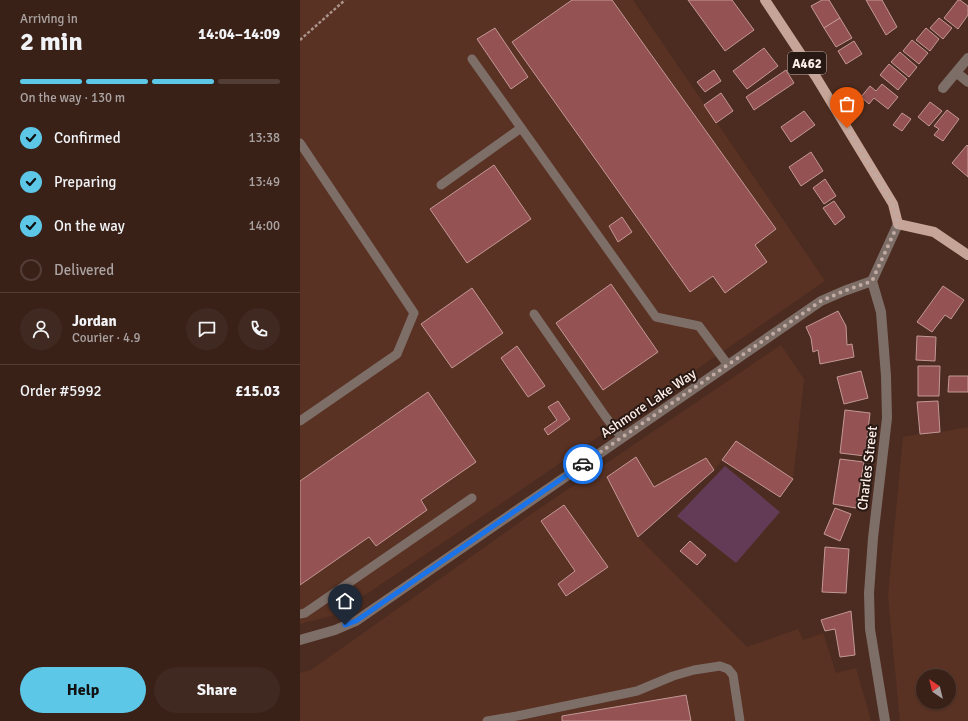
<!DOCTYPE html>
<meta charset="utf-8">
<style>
body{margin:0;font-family:Signika,sans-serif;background:#402921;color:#f1f3f6;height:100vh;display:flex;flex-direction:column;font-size:15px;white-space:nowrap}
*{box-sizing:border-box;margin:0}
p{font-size:13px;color:#aba3a2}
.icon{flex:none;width:22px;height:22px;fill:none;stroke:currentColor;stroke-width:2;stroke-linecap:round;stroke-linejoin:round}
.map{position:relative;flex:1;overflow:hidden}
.panel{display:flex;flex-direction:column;background:#392118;width:300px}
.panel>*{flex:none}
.needle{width:26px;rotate:325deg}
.tools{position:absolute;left:616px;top:669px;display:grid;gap:8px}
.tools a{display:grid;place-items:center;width:40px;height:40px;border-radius:50%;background:#392118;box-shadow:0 1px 3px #0004,0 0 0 1px #533e37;font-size:20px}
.pin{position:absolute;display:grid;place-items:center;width:34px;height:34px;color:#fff;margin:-41px -17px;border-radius:50% 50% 50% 0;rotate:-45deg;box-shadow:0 0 4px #0007}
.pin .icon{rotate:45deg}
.courier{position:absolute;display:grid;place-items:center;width:40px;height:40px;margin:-20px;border:3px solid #1a73e8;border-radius:50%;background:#fff;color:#222;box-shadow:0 1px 5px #0007}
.summary em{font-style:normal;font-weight:700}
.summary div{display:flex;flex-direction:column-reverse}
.summary{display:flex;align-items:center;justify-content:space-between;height:68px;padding:0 20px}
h1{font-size:26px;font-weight:700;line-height:30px}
.bar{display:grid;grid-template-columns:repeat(4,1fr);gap:6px 4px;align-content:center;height:48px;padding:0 20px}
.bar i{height:5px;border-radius:3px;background:#533e37}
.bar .current{background:#5dc7e8}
.bar p{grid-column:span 4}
.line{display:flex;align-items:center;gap:10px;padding:0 20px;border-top:1px solid #533e37}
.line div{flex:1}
.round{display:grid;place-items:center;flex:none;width:42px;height:42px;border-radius:21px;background:#402921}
ol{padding:0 20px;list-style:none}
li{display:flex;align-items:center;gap:12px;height:44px}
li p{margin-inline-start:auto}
li .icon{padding:4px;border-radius:50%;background:#5dc7e8;color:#111;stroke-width:4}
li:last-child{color:#aba3a2}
li i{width:22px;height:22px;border:2px solid #533e37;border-radius:50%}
.primary-button{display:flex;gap:8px;margin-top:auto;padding:8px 20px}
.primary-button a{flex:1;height:46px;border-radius:24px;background:#5dc7e8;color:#111;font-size:16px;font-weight:700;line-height:46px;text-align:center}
.primary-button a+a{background:#402921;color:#f1f3f6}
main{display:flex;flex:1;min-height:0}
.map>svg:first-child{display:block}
</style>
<main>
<section class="panel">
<div class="summary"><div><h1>2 min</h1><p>Arriving in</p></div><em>14:04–14:09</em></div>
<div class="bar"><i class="current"></i><i class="current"></i><i class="current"></i><i></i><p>On the way · 130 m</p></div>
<ol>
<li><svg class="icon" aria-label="check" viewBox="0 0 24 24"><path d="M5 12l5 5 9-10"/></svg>Confirmed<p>13:38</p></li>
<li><svg class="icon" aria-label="check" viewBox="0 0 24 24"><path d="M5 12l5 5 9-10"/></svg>Preparing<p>13:49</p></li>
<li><svg class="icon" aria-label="check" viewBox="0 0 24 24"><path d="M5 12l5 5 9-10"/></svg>On the way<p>14:00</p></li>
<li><i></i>Delivered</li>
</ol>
<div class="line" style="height:72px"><a class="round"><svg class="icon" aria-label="person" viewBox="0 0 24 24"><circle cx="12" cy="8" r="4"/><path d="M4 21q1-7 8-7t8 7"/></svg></a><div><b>Jordan</b><p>Courier · 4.9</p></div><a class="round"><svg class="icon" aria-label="chat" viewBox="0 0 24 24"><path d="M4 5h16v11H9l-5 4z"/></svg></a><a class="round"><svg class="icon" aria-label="phone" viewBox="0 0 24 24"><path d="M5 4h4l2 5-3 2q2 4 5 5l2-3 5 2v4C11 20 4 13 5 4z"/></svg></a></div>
<div class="line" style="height:52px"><div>Order #5992</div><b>£15.03</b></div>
<div class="primary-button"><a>Help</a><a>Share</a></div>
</section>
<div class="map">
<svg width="668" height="721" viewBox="0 0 668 721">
<rect width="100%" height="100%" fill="#4c2c20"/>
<g fill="#593223" fill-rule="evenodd">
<polygon points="0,0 333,0 525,281 196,507 35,615 0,624"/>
<polygon points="481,345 504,379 493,479 480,497 422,460 414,470 338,537 447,647 498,629 503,640 523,633 536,673 556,668 571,721 0,721 0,673 11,670 230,515"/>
<path d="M668 427V721H600L588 596 603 437 620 434 640 432ZM623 676H649V702H623Z"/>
</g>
<polygon fill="#643b56" points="425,466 480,512 436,563 377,516"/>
<g fill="#945252" stroke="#c39896">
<polygon points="272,0 312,0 476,229 455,245 467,262 425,293 413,276 390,292 212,42"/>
<polygon points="388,0 432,0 454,30 425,51"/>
<polygon points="522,0 529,0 540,18 524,28 511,6"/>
<polygon points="566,0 582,0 597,27 586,35"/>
<polygon points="658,0 660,0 668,6 668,15 658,29 644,18"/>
<polygon points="540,18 552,38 536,47 524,28"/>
<polygon points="639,18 652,28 643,39 630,28"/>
<polygon points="195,28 228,77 211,89 177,39"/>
<polygon points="626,28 639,39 630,51 616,40"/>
<polygon points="612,40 628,53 619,64 603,51"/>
<polygon points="554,41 562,54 546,64 538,51"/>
<polygon points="464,48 478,66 447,89 433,71"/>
<polygon points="600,52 617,67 609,77 591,62"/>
<polygon points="589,64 607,79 598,90 580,75"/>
<polygon points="414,70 421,81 405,92 397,82"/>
<polygon points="486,70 494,83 454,110 446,97"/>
<polygon points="582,84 598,97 588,109 574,98 569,104 561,97 570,86 576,91"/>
<polygon points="421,93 433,111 416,123 404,105"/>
<polygon points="630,102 642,111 629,126 618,117"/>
<polygon points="647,110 659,119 643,141 634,135 639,129 634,126"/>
<polygon points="504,111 515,125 491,142 481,127"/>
<polygon points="602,113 611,119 602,131 593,125"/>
<polygon points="667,145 668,146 668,177 652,163"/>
<polygon points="511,152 523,171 501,186 489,167"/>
<polygon points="194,165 231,219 167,263 130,209"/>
<polygon points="525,179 536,196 524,204 513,188"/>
<polygon points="534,201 545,217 535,225 523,208"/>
<polygon points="322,217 332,232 318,242 309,226"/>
<polygon points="311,284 358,352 303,390 256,323"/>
<polygon points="643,286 664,300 651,319 645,315 632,332 617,322"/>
<polygon points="172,288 203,333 152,368 121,324"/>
<polygon points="538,311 546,326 547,345 552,344 554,357 520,364 518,350 513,352 511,338 506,327"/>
<polygon points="617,336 636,337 635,361 616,360"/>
<polygon points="217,346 245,386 228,397 201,358"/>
<polygon points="618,366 640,366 639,396 618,396"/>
<polygon points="561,371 568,398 544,404 537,377"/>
<polygon points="649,376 668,376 668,392 648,392"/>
<polygon points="128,392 176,462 121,500 127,510 76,546 69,537 0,585 0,481"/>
<polygon points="258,401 270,419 248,435 244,429 257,420 248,407"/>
<polygon points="638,401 640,432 620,434 617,402"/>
<polygon points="545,410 570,413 565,456 540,453"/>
<polygon points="436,441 493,479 480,497 422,460"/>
<polygon points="336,457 354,487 406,458 414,470 338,537 307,477"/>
<polygon points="540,459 564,462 556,508 533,504"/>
<polygon points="264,505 308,567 266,596 258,584 275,571 241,521"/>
<polygon points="535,508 551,514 540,541 524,534"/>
<polygon points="390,541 406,555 397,565 380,551"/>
<polygon points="525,547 549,549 546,593 522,592"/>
<polygon points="551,611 555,655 540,657 535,629 525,631 521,620"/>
<polygon points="386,695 391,721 262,721 262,716"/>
</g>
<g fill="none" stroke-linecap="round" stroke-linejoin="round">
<polyline stroke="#ab938a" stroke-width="2.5" stroke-dasharray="3 2" stroke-linecap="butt" points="0,40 45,0"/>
<g stroke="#7e6e68" stroke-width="9">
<polyline points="172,59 356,317 399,326 428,365"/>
<polyline points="0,143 114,313 97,354 0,421"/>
<polyline points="141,185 221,128"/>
<polyline points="234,314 305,416 322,438"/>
<polyline points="0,614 5,613 172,498"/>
<polyline points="187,721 217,716 337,691 373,676 394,670 420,666 428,669 433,675 440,721"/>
</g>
<g stroke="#7e6e68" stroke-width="10">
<polyline points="657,73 668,82"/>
<polyline points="643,88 668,58"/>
</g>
<g stroke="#7e6e68" stroke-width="10">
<polyline points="0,640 35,630 56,621 521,301 544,291 572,281"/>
<polyline points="585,721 570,629 569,593 573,538 587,418 586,376 581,312 572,281 598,224"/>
</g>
<polyline stroke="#c6a498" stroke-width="10" points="465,0 516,77 593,204 598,224 634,232 668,255"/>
</g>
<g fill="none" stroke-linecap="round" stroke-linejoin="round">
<polyline stroke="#c0aaa2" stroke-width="4" stroke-dasharray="0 7.2" points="283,464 521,301 544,291 572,281 598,224 593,204 547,128"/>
<polyline stroke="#1a73e8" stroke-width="5" points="45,625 56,621 283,464"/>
</g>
<g text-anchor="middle" stroke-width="4" stroke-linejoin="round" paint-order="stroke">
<rect fill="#281914" stroke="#beaea8" stroke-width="1" x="488" y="52" width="38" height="22" rx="3"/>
<g font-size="13" font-weight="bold" fill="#ffeee8">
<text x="507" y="68">A462</text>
</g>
<g font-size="14" fill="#ffeee8" stroke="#281914">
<text transform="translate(348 403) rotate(-34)" y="5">Ashmore Lake Way</text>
<text transform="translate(567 468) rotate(-83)" y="5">Charles Street</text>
</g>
</g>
</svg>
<div class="tools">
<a><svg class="needle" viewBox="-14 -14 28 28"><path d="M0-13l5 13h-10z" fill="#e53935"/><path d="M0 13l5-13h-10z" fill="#aba3a2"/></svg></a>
</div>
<div class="pin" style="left:547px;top:128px;background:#ea580c"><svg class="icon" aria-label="bag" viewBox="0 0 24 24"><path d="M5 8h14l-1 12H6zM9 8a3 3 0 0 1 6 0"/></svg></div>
<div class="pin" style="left:45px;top:625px;background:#1f2937"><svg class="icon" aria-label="home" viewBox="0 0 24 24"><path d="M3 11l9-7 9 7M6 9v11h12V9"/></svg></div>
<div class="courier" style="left:283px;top:464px"><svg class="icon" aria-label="car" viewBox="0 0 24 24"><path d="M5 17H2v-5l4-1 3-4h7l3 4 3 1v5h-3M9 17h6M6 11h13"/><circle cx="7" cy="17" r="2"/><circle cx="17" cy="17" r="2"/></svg></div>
</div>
</main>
